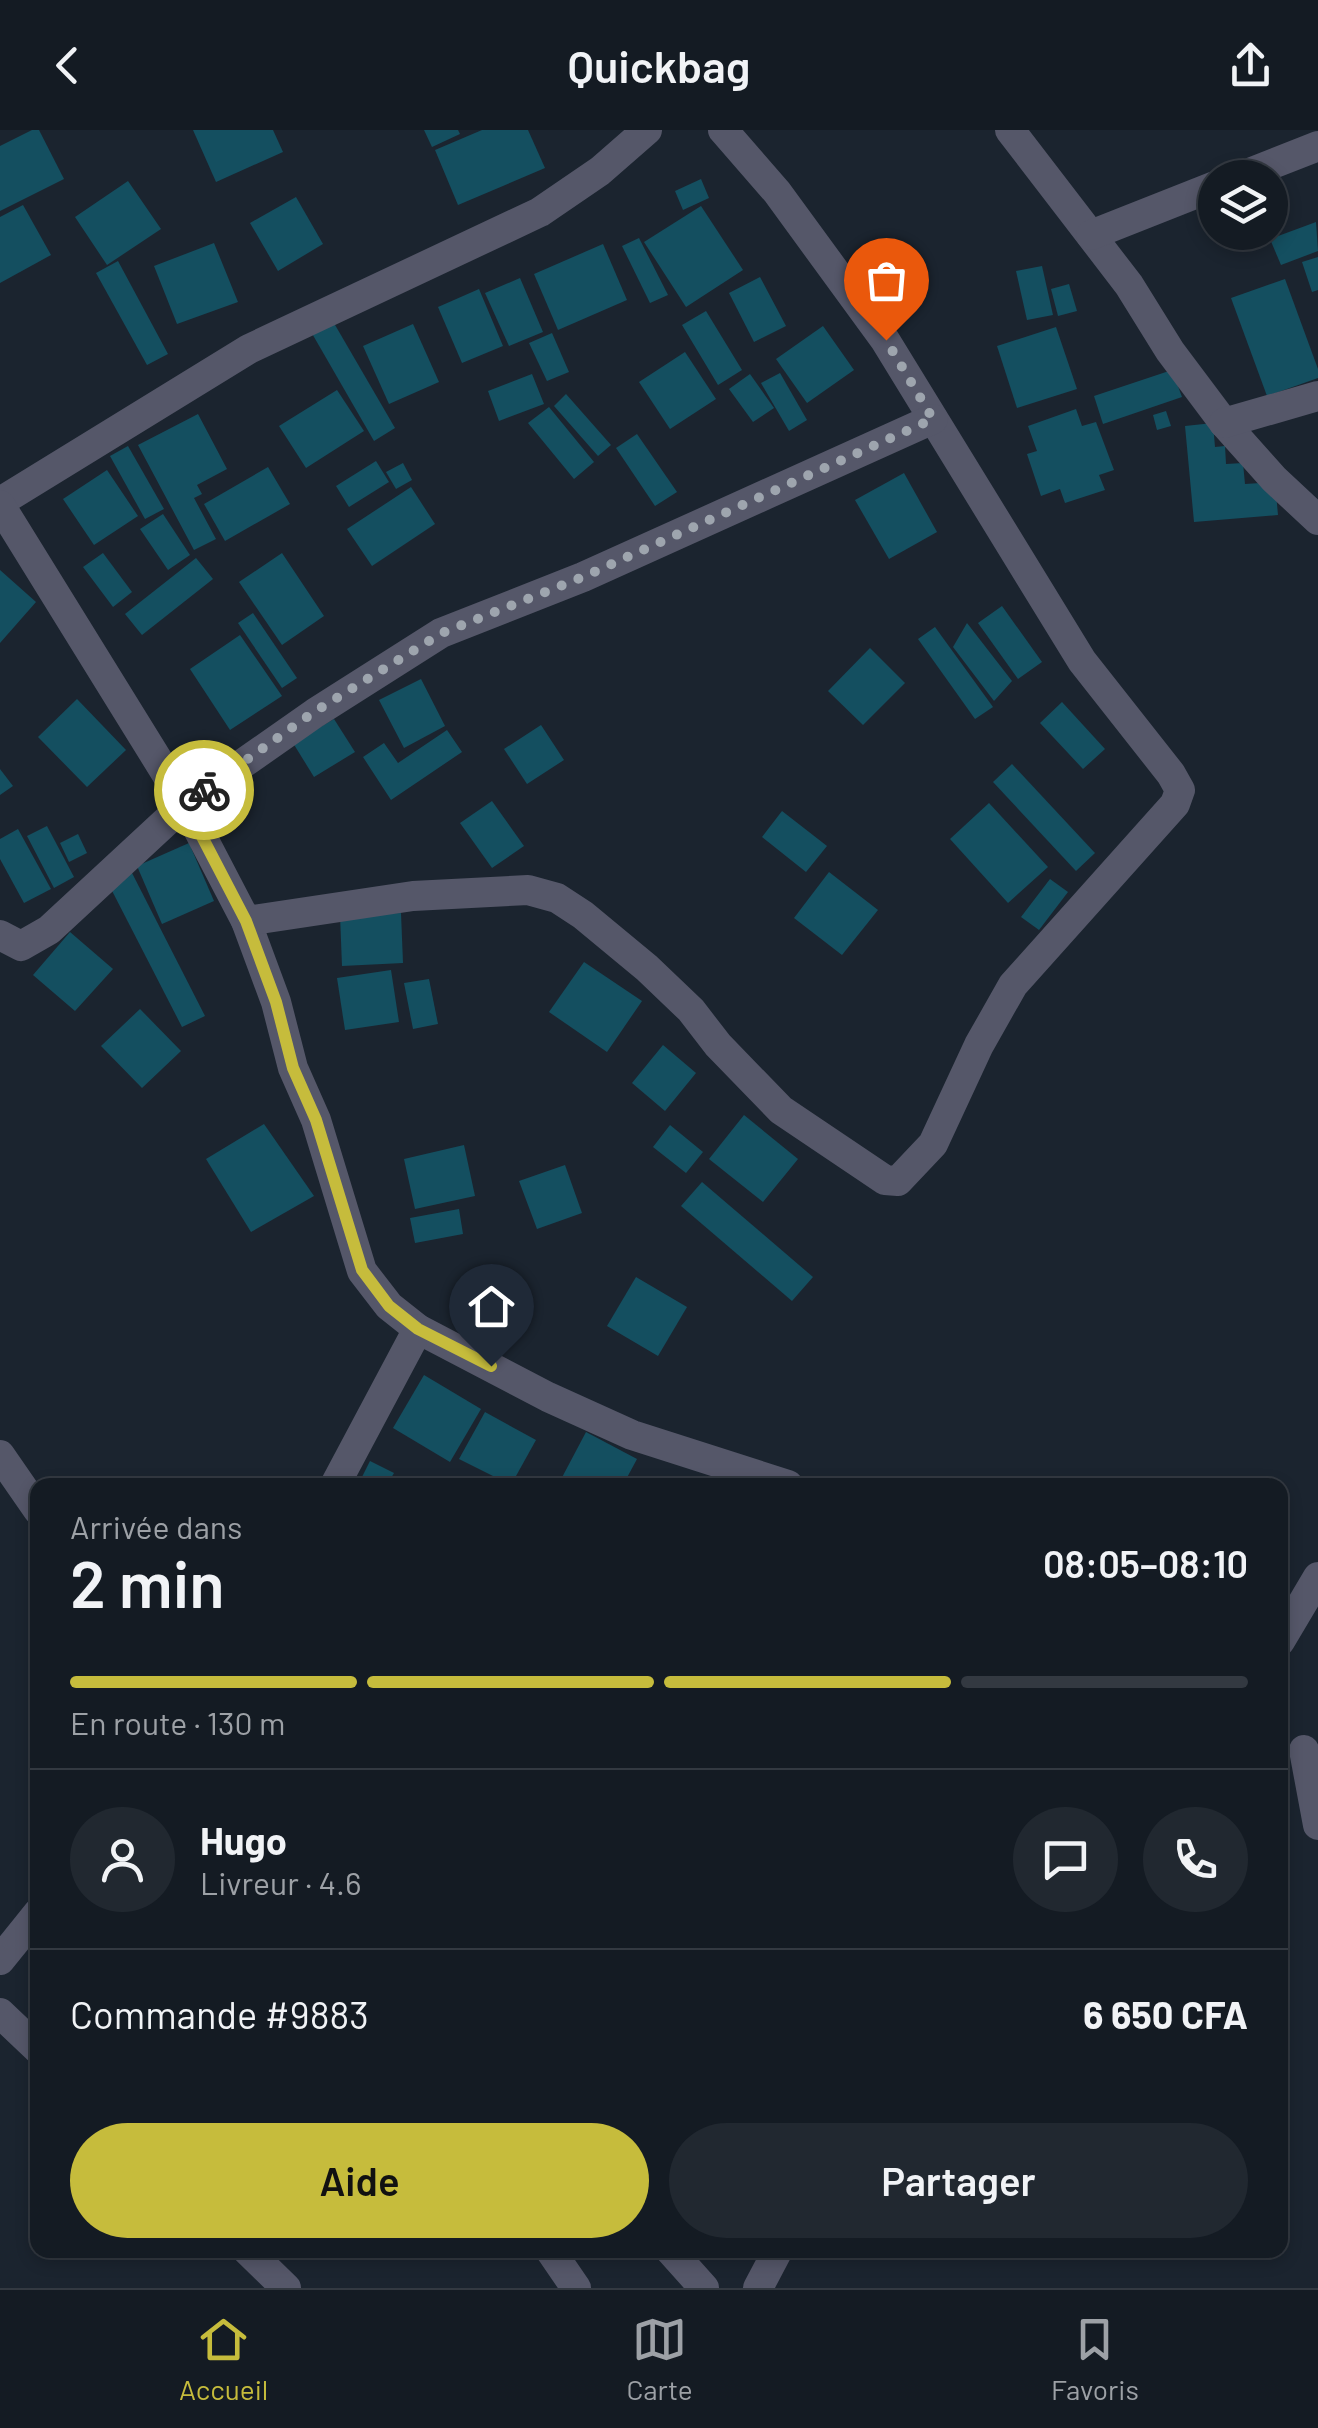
<!DOCTYPE html>
<html lang="fr">
<meta charset="utf-8">
<style>
body{margin:0;font-family:Barlow,sans-serif;background:#212830;color:#f1f3f6;height:100vh;display:flex;flex-direction:column;font-size:38px;white-space:nowrap}
*{box-sizing:border-box;margin:0}
p{font-size:32px;color:#9da1a6}
.icon{flex:none;width:55px;height:55px;fill:none;stroke:currentColor;stroke-width:2;stroke-linecap:round;stroke-linejoin:round}
.map{position:relative;flex:1;overflow:hidden}
.sheet{position:absolute;left:30px;top:1348px;width:1258px;height:780px;display:flex;flex-direction:column;background:#141b23;border-radius:20px;box-shadow:0 5px 15px #0003,0 0 0 2px #333941}
.sheet>*{flex:none}
.fabs{position:absolute;left:1198px;top:30px;display:grid;gap:20px}
.fabs a{display:grid;place-items:center;width:90px;height:90px;border-radius:50%;background:#141b23;box-shadow:0 5px 15px #0003,0 0 0 2px #333941;font-size:50px}
.pin{position:absolute;display:grid;place-items:center;width:85px;height:85px;color:#fff;margin:-102px -42px;border-radius:50% 50% 50% 0;rotate:-45deg;box-shadow:0 0 10px #0007}
.pin .icon{rotate:45deg}
.courier{position:absolute;display:grid;place-items:center;width:100px;height:100px;margin:-50px;border:8px solid #c6bc3c;border-radius:50%;background:#fff;color:#222;box-shadow:0 2px 12px #0007}
.summary em{font-style:normal;font-weight:600}
.summary div{display:flex;flex-direction:column-reverse}
.summary{display:flex;align-items:center;justify-content:space-between;height:170px;padding:0 40px}
h1{font-size:65px;font-weight:600;line-height:75px}
.bar{display:grid;grid-template-columns:repeat(4,1fr);gap:15px 10px;align-content:center;height:120px;padding:0 40px}
.bar i{height:12px;border-radius:8px;background:#333941}
.bar .selected{background:#c6bc3c}
.bar p{grid-column:span 4}
.line{display:flex;align-items:center;gap:25px;padding:0 40px;border-top:2px solid #333941}
.line div{flex:1}
.round{display:grid;place-items:center;flex:none;width:105px;height:105px;border-radius:52px;background:#212830}
.cta{display:flex;gap:20px;margin-top:auto;padding:20px 40px}
.cta a{flex:1;height:115px;border-radius:60px;background:#c6bc3c;color:#111;font-size:40px;font-weight:600;line-height:115px;text-align:center}
.cta a+a{background:#212830;color:#f1f3f6}
header{display:flex;justify-content:space-between;align-items:center;height:130px;padding:0 40px;background:#141b23;font-size:45px;font-weight:600}
.menu{display:flex;justify-content:space-around;align-items:center;height:140px;border-top:2px solid #333941;background:#141b23;font-size:28px;color:#9da1a6}
.menu a{display:grid;justify-items:center;gap:5px}
.menu .selected{color:#c6bc3c}
.map>svg:first-child{display:block}
</style>
<header><svg class="icon" aria-label="back" viewBox="0 0 24 24"><path d="M15 5l-7 7 7 7"/></svg>Quickbag<svg class="icon" aria-label="share" viewBox="0 0 24 24"><path d="M12 15V3M7 8l5-5 5 5M5 13v7h14v-7"/></svg></header>
<div class="map">
<svg width="1318" height="2158" viewBox="0 0 1318 2158">
<rect width="100%" height="100%" fill="#1b242f"/>
<g fill="#144f60">
<polygon points="32,0 39,0 64,49 0,81 0,16"/>
<polygon points="193,0 273,0 283,22 216,52"/>
<polygon points="424,0 458,0 460,4 432,17"/>
<polygon points="482,0 528,0 545,38 458,75 435,20"/>
<polygon points="701,49 709,68 683,80 675,61"/>
<polygon points="128,51 161,99 107,135 75,87"/>
<polygon points="296,67 323,114 278,141 250,93"/>
<polygon points="23,75 51,125 0,153 0,87"/>
<polygon points="701,76 743,140 686,177 644,112"/>
<polygon points="1316,92 1318,121 1281,135 1270,109"/>
<polygon points="639,108 668,165 650,173 622,116"/>
<polygon points="214,113 238,172 177,194 154,136"/>
<polygon points="603,114 627,170 558,200 534,144"/>
<polygon points="1318,127 1318,160 1312,162 1302,132"/>
<polygon points="118,131 168,224 147,235 96,143"/>
<polygon points="1042,136 1053,185 1027,190 1016,141"/>
<polygon points="760,147 786,196 754,212 729,163"/>
<polygon points="520,148 543,202 509,216 485,163"/>
<polygon points="1285,149 1318,239 1318,248 1267,266 1231,168"/>
<polygon points="1069,154 1077,181 1058,186 1051,159"/>
<polygon points="479,159 503,216 462,233 438,177"/>
<polygon points="706,181 742,240 718,255 682,195"/>
<polygon points="331,188 395,298 374,311 310,200"/>
<polygon points="413,194 439,252 389,274 363,216"/>
<polygon points="823,196 854,240 807,273 776,229"/>
<polygon points="1056,197 1077,259 1017,278 997,216"/>
<polygon points="552,203 569,242 547,251 529,213"/>
<polygon points="685,222 716,269 670,299 639,252"/>
<polygon points="1172,240 1182,267 1103,294 1094,266"/>
<polygon points="780,243 807,290 789,301 761,253"/>
<polygon points="532,244 544,274 499,291 488,261"/>
<polygon points="750,244 774,278 753,292 729,259"/>
<polygon points="337,260 364,301 306,338 279,296"/>
<polygon points="566,264 611,315 598,326 554,276"/>
<polygon points="549,277 594,332 574,349 528,293"/>
<polygon points="1076,279 1082,296 1096,292 1114,340 1099,345 1105,360 1065,373 1060,359 1041,366 1027,324 1037,321 1028,296"/>
<polygon points="1166,281 1171,296 1157,300 1153,285"/>
<polygon points="198,284 227,339 197,355 202,364 194,368 216,409 194,420 138,315"/>
<polygon points="1213,293 1215,317 1225,316 1226,334 1243,333 1245,354 1275,352 1278,385 1194,392 1185,296"/>
<polygon points="637,304 677,362 655,376 616,318"/>
<polygon points="128,316 164,379 145,389 110,326"/>
<polygon points="376,331 389,352 349,377 336,356"/>
<polygon points="403,333 412,350 396,359 386,342"/>
<polygon points="268,337 290,374 225,411 204,374"/>
<polygon points="107,340 138,386 94,415 63,369"/>
<polygon points="904,343 937,402 889,429 855,370"/>
<polygon points="411,357 435,394 372,436 347,399"/>
<polygon points="163,384 190,425 168,440 140,399"/>
<polygon points="103,423 132,462 113,477 83,437"/>
<polygon points="282,423 324,486 282,515 239,452"/>
<polygon points="196,428 213,449 142,505 125,484"/>
<polygon points="0,440 36,472 0,513"/>
<polygon points="1002,476 1042,532 1018,549 978,493"/>
<polygon points="253,483 297,548 282,558 238,493"/>
<polygon points="967,493 1012,551 994,571 953,517"/>
<polygon points="935,497 993,577 975,589 918,509"/>
<polygon points="240,505 282,566 230,600 190,539"/>
<polygon points="870,518 905,553 863,595 828,561"/>
<polygon points="421,549 445,596 404,618 379,570"/>
<polygon points="77,569 126,620 87,657 38,607"/>
<polygon points="1062,572 1105,619 1083,639 1040,593"/>
<polygon points="334,589 355,622 314,647 293,613"/>
<polygon points="541,595 564,630 527,654 504,619"/>
<polygon points="447,600 462,622 391,670 363,627 384,613 398,633"/>
<polygon points="1012,634 1095,723 1076,741 993,652"/>
<polygon points="0,639 13,656 0,665"/>
<polygon points="492,671 524,716 492,738 460,693"/>
<polygon points="989,673 1048,737 1008,773 950,709"/>
<polygon points="782,681 827,716 806,742 762,707"/>
<polygon points="47,696 74,747 54,758 27,706"/>
<polygon points="18,699 51,759 24,773 0,729 0,709"/>
<polygon points="78,704 87,723 69,732 60,713"/>
<polygon points="189,713 214,771 162,794 137,736"/>
<polygon points="131,741 205,886 182,897 108,753"/>
<polygon points="829,742 878,780 842,825 794,788"/>
<polygon points="1050,749 1068,762 1039,800 1021,787"/>
<polygon points="401,783 403,833 342,836 340,785"/>
<polygon points="70,802 113,839 75,881 33,845"/>
<polygon points="584,832 642,871 607,922 549,882"/>
<polygon points="391,840 399,892 345,900 337,848"/>
<polygon points="429,849 438,894 413,899 404,853"/>
<polygon points="140,879 181,921 142,958 101,916"/>
<polygon points="663,915 696,943 665,981 632,953"/>
<polygon points="744,985 798,1029 763,1072 709,1029"/>
<polygon points="264,994 314,1066 251,1102 206,1029"/>
<polygon points="670,995 703,1022 686,1043 653,1017"/>
<polygon points="464,1015 475,1066 415,1079 404,1029"/>
<polygon points="565,1035 582,1083 537,1099 519,1051"/>
<polygon points="702,1052 813,1147 792,1171 681,1076"/>
<polygon points="459,1079 463,1104 415,1113 410,1088"/>
<polygon points="636,1147 687,1177 658,1226 607,1196"/>
<polygon points="424,1245 481,1279 450,1332 393,1298"/>
<polygon points="485,1282 536,1310 511,1355 459,1329"/>
<polygon points="586,1302 637,1329 623,1355 558,1355"/>
<polygon points="370,1331 394,1343 387,1355 358,1355"/>
</g>
<g fill="none" stroke-linecap="round" stroke-linejoin="round">
<g stroke="#555769" stroke-width="30">
<polyline points="1010,0 1129,155 1170,221 1224,293 1274,349 1318,390"/>
<polyline points="1237,48 1318,16"/>
<polyline points="1091,105 1215,56"/>
<polyline points="1224,293 1318,266"/>
<polyline points="0,372 249,219 540,82 600,41 647,0"/>
<polyline points="0,375 185,674 246,791 276,872 293,938 316,990 362,1141 389,1176 418,1199 548,1267 632,1305 788,1355"/>
<polyline points="246,791 413,766 528,760 557,768 583,785 647,838 691,880 718,915 781,980 885,1050 898,1051 933,1014 979,915 1013,855 1175,674 1180,660 1171,644 1082,531 885,210 777,62 723,0"/>
<polyline points="0,805 21,816 49,800 185,674 315,583 441,503 583,447 933,289"/>
<polyline points="0,1325 38,1380"/>
<polyline points="335,1355 418,1199"/>
<polyline points="1280,1511 1318,1447"/>
<polyline points="1304,1620 1318,1695"/>
<polyline points="0,1830 38,1783"/>
<polyline points="0,1883 38,1919"/>
<polyline points="247,2120 286,2158"/>
<polyline points="550,2120 576,2158"/>
<polyline points="670,2120 704,2158"/>
<polyline points="758,2158 778,2120"/>
</g>
</g>
<g fill="none" stroke-linecap="round" stroke-linejoin="round">
<polyline stroke="#9ea5ae" stroke-width="10" stroke-dasharray="0 18" points="204,660 314,582 442,503 583,447 933,289 886,210"/>
<polyline stroke="#c6bc3c" stroke-width="12" points="204,660 185,674 246,791 276,872 293,938 316,990 362,1140 389,1176 418,1199 491,1236"/>
</g>
</svg>
<div class="fabs">
<a><svg class="icon" aria-label="layers" viewBox="0 0 24 24"><path d="M12 4l9 5-9 5-9-5zM3 14l9 5 9-5"/></svg></a>
</div>
<div class="pin" style="left:886px;top:210px;background:#ea580c"><svg class="icon" aria-label="bag" viewBox="0 0 24 24"><path d="M5 8h14l-1 12H6zM9 8a3 3 0 0 1 6 0"/></svg></div>
<div class="pin" style="left:491px;top:1236px;background:#1f2937"><svg class="icon" aria-label="home" viewBox="0 0 24 24"><path d="M3 11l9-7 9 7M6 9v11h12V9"/></svg></div>
<div class="courier" style="left:204px;top:660px"><svg class="icon" aria-label="bike" viewBox="0 0 24 24"><circle cx="6" cy="16" r="4"/><circle cx="18" cy="16" r="4"/><path d="M6 16l4-8h5l3 8M10 8l3 8H6M13 5h3"/></svg></div>
<section class="sheet">
<div class="summary"><div><h1>2 min</h1><p>Arrivée dans</p></div><em>08:05–08:10</em></div>
<div class="bar"><i class="selected"></i><i class="selected"></i><i class="selected"></i><i></i><p>En route · 130 m</p></div>
<div class="line" style="height:180px"><a class="round"><svg class="icon" aria-label="person" viewBox="0 0 24 24"><circle cx="12" cy="8" r="4"/><path d="M4 21q1-7 8-7t8 7"/></svg></a><div><b>Hugo</b><p>Livreur · 4.6</p></div><a class="round"><svg class="icon" aria-label="chat" viewBox="0 0 24 24"><path d="M4 5h16v11H9l-5 4z"/></svg></a><a class="round"><svg class="icon" aria-label="phone" viewBox="0 0 24 24"><path d="M5 4h4l2 5-3 2q2 4 5 5l2-3 5 2v4C11 20 4 13 5 4z"/></svg></a></div>
<div class="line" style="height:130px"><div>Commande #9883</div><b>6 650 CFA</b></div>
<div class="cta"><a>Aide</a><a>Partager</a></div>
</section>
</div>
<nav class="menu">
<a class="selected"><svg class="icon" aria-label="home" viewBox="0 0 24 24"><path d="M3 11l9-7 9 7M6 9v11h12V9"/></svg>Accueil</a>
<a><svg class="icon" aria-label="map" viewBox="0 0 24 24"><path d="M3 6l6-2 6 2 6-2v14l-6 2-6-2-6 2zM9 4v14M15 6v14"/></svg>Carte</a>
<a><svg class="icon" aria-label="saved" viewBox="0 0 24 24"><path d="M7 4h10v16l-5-4-5 4z"/></svg>Favoris</a>
</nav>
